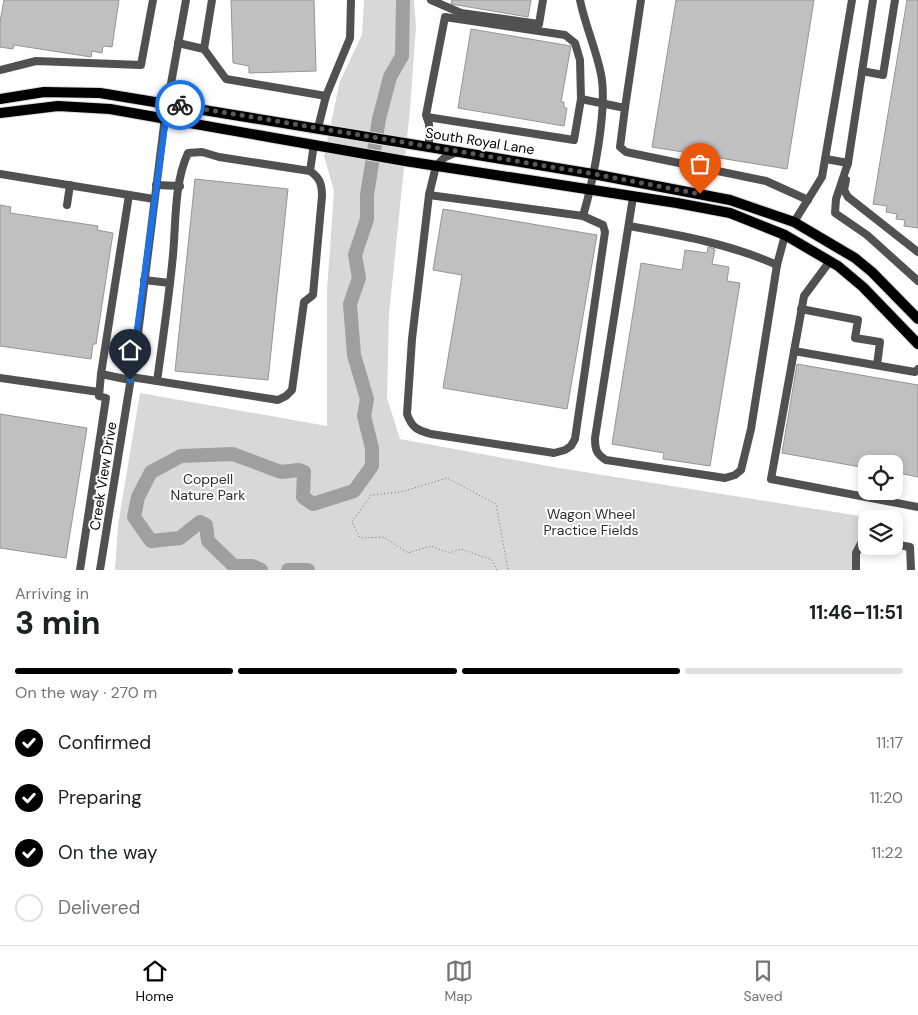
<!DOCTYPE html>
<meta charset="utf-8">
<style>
body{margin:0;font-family:"DM Sans",sans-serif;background:#f6f6f6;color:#202124;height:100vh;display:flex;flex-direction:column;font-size:19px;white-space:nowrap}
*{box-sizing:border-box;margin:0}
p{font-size:16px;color:#757577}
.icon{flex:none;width:28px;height:28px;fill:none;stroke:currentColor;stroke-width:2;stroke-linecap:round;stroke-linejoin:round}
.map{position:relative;height:570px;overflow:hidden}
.details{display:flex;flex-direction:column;background:#fff;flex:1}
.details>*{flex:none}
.buttons{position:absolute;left:858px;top:455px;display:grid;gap:10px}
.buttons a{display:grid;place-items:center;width:45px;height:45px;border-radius:10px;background:#fff;box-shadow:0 2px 8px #0003;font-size:25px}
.pin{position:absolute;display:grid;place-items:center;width:42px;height:42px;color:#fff;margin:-51px -21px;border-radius:50% 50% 50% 0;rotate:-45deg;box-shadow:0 0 5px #0007}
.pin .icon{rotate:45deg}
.courier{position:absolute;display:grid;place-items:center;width:50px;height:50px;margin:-25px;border:4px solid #1a73e8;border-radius:50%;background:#fff;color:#222;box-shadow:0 1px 6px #0007}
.summary em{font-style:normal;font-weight:700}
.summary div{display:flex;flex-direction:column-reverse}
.summary{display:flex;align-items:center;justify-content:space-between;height:85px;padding:0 15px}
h1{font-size:32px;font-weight:700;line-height:38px}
.bar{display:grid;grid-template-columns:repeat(4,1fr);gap:8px 5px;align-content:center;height:60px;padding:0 15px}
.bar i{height:6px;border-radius:4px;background:#e0e0e0}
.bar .active{background:#000}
.bar p{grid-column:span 4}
ol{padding:0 15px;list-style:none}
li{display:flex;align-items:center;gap:15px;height:55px}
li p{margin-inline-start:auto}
li .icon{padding:5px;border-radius:50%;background:#000;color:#fff;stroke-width:4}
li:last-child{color:#757577}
li i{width:28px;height:28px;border:2px solid #e0e0e0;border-radius:50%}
.tabs{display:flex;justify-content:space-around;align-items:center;height:70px;border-top:1px solid #e0e0e0;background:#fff;font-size:14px;color:#757577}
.tabs a{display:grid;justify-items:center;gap:2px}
.tabs .active{color:#000}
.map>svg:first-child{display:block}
</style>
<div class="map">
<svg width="918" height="570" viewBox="0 0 918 570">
<rect width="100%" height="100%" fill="#fff"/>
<polygon fill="#d8d8d8" points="364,0 414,0 416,27 410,109 389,314 387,398 400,439 553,467 866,517 855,570 115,570 118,525 140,393 327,426 327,291 334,191 324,156 340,81 362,35"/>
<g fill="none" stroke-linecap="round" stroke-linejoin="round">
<g stroke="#9f9f9f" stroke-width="14">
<polyline points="261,570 252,566 234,566 208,541 206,525 200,522 180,538 151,541 134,517 138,497 151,472 181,456 233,454 281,472 299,470 304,472 303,497 313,504 354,491 372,466 372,448 364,416 367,399 354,355 350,304 359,278 355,255 367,219 367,195 379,119 390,77 402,56 403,0"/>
<polyline points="288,570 308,570"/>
</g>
</g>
<g fill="#c0c0c0" stroke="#959595">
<polygon points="4,0 119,0 112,47 103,46 102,53 92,51 91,57 14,45 13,49 0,47 0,22"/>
<polygon points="231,0 314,0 316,71 249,73 249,66 233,63"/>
<polygon points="452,0 531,0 528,17 451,4"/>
<polygon points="676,0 814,0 787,169 652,147"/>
<polygon points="907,0 918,0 918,228 904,226 905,220 896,219 897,214 886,212 887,206 873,204"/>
<polygon points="471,29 571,46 561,102 564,102 564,108 567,108 564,126 458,108"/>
<polygon points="195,179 288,189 268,380 175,371"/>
<polygon points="0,205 11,207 10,213 98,226 97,230 113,233 96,344 93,344 91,359 0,346"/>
<polygon points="443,209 597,235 567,409 443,388 462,275 433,270"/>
<polygon points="708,247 715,249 712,264 729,267 727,281 740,283 710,466 663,459 664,453 612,444 641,263 682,270 685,250 707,253"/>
<polygon points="797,364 918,385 918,477 894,472 894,464 866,464 866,468 782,453"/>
<polygon points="0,414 87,428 66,558 0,548"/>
</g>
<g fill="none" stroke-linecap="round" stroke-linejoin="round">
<g stroke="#dbdbdb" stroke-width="12">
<g id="major">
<polyline points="0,99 44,92 100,93 593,174 730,200 794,222 855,258 872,272 918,319"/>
<polyline points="0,113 58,106 110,109 405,161 677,203 730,213 785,235 838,266 863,287 918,344"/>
</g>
</g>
<polyline stroke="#737373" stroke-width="1" stroke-dasharray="1 2.5" stroke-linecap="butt" points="497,570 492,560 461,549 449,553 431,546 408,553 384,537 360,538 352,522 371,495 401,492 447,478 496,504 508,570"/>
<g stroke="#515151" stroke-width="8">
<polyline points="431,0 461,13 539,24 543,0"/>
<polyline points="873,0 848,163 836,199 835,213 867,235 918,281"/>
<polyline points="178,43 204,49 226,79 326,96"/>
<polyline points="204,49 212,0"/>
<polyline points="0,70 36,61 141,65 153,0"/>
<polyline points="862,71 883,75 895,0"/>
<polyline points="625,108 641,0"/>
<polyline points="427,117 574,140 581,99"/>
<polyline points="318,128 326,96 350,38 351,0"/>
<polyline points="429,146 429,124 426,115 445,17 565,35 575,43 580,60 581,99 625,108 620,147 626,152 766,181 808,200"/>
<path d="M459 151 444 158 436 166 429 195 412 339 407 414C412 428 417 430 431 434L554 453 565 450 571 446 575 439 605 232 603 225 583 216C593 182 608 109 601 74 596 49 585 25 580 0"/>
<polyline points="826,159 848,163 847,166"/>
<polyline points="0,174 154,199"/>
<polyline points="846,180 844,190 848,197 918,252"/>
<polyline points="156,185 180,186"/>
<polyline points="429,195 583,216"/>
<path d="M633 197 595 438C595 449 596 454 606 460L725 478 735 475 741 470 751 429 777 265 785 235"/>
<polyline points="67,205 70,185"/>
<polyline points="794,222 822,177 852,0"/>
<path d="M629 226C680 235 730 244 777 265"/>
<polyline points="830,261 804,296 771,479 918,507"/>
<polyline points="144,280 170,283"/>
<polyline points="801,309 858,320 855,338 880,342 877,365"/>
<polyline points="794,351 915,372 918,369"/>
<polyline points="101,374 129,195"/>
<path d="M131 377 278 400 286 396 292 390 304 302 313 295 322 196C322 184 320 178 310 171L314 144"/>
<polyline points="0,378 99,392"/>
<path d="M157 381C163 339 169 297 173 255 176 223 174 183 188 153L202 152 219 157 310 171"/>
<polyline points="894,544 910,547 911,570"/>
<polyline points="80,570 106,398 99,396 101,374 130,380"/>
<polyline points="100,570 138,334 165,117 186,0"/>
<polyline points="856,570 856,553 863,540 866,540"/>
</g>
<use href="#major" stroke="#000" stroke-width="10"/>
</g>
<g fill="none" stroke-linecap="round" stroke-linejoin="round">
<polyline stroke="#595959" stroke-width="5" stroke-dasharray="0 9" points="180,105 594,174 700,194"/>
<polyline stroke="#1a73e8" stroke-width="6" points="130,380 168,103 180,105"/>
</g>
<g text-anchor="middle" stroke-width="4" stroke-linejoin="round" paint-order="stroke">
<g font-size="14" fill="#000" stroke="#fff">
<text transform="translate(480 141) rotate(9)" y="5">South Royal Lane</text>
<text transform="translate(103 476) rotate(-81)" y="5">Creek View Drive</text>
</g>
<g font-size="14" fill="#2f2f2f" stroke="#fff">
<text x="208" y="484">Coppell<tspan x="208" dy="16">Nature Park</tspan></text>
<text x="591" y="519">Wagon Wheel<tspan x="591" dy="16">Practice Fields</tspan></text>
</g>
</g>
</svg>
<div class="buttons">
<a><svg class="icon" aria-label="locate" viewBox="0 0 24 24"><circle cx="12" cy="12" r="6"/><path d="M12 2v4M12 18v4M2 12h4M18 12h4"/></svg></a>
<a><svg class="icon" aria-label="layers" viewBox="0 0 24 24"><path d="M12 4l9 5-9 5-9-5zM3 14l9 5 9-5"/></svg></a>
</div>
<div class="pin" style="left:700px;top:194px;background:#ea580c"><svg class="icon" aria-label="bag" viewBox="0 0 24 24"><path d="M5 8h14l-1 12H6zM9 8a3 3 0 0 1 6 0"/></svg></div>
<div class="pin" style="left:130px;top:380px;background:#1f2937"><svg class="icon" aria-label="home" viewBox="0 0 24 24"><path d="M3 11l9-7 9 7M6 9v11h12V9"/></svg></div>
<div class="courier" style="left:180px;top:105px"><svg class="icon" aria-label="bike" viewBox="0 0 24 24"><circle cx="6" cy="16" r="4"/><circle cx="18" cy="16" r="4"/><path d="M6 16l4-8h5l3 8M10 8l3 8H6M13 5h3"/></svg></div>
</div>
<section class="details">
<div class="summary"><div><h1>3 min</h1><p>Arriving in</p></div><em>11:46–11:51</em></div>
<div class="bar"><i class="active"></i><i class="active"></i><i class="active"></i><i></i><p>On the way · 270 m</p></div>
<ol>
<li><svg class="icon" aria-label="check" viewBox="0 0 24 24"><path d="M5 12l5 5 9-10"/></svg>Confirmed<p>11:17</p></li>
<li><svg class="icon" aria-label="check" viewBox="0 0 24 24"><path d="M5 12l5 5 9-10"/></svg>Preparing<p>11:20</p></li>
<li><svg class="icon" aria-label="check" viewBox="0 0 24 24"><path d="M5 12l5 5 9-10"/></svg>On the way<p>11:22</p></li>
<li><i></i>Delivered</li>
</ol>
</section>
<nav class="tabs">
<a class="active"><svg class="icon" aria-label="home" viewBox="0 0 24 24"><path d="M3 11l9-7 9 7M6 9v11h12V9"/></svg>Home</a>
<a><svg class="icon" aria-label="map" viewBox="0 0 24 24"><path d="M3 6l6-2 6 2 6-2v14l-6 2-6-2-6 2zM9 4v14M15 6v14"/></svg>Map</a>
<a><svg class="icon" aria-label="saved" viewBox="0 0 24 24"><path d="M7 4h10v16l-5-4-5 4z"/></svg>Saved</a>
</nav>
